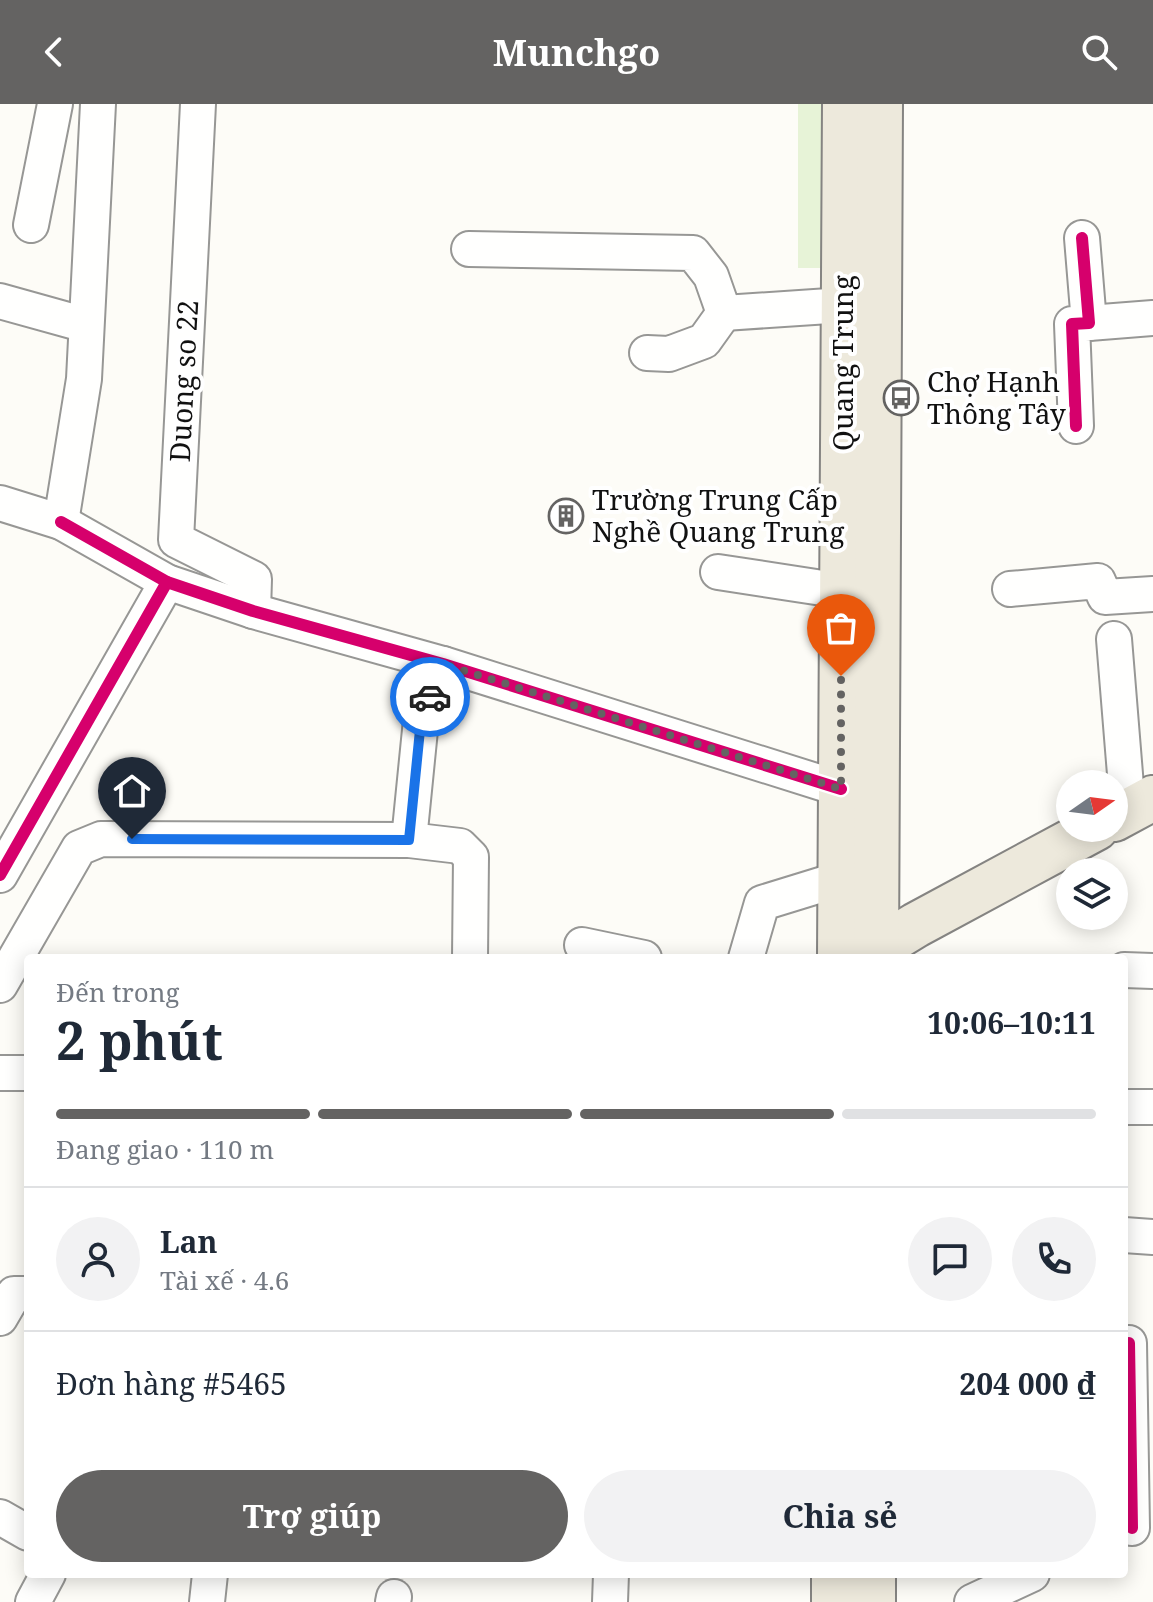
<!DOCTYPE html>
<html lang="vi">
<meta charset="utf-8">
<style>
body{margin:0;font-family:"Noto Serif",serif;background:#f2f2f3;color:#1f2937;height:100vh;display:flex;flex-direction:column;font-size:30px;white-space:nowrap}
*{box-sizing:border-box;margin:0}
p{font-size:26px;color:#747a83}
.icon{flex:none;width:44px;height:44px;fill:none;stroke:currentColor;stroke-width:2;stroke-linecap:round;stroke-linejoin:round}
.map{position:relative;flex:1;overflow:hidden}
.side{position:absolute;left:24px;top:850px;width:1104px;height:624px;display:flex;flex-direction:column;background:#fff;border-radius:8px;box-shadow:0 4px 20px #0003}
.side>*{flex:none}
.needle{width:52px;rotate:76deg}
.fabs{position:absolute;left:1056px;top:666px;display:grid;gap:16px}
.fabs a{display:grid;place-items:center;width:72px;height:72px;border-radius:50%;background:#fff;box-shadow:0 4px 20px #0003;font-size:40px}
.pin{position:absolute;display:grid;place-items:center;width:68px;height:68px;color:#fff;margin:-82px -34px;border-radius:50% 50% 50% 0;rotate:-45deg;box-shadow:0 0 8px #0007}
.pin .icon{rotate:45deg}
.courier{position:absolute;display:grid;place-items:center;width:80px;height:80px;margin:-40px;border:6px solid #1a73e8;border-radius:50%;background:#fff;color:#222;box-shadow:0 2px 10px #0007}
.summary em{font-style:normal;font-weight:700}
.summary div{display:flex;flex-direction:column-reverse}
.summary{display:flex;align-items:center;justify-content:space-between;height:136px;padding:0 32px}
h1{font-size:52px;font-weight:700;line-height:60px}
.bar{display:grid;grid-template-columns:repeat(4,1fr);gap:12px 8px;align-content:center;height:96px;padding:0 32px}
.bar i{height:10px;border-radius:6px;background:#e0e1e3}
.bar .selected{background:#646362}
.bar p{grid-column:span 4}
.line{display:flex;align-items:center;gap:20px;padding:0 32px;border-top:2px solid #e0e1e3}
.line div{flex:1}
.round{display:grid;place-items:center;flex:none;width:84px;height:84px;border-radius:42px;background:#f2f2f3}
.button{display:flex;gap:16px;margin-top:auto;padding:16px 32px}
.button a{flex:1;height:92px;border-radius:48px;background:#646362;color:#fff;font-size:32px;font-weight:700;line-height:92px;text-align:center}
.button a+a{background:#f2f2f3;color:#1f2937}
header{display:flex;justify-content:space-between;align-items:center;height:104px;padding:0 32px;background:#646362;color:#fff;font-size:36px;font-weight:700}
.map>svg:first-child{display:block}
</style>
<header><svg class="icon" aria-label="back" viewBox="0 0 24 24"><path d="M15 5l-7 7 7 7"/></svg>Munchgo<svg class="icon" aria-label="search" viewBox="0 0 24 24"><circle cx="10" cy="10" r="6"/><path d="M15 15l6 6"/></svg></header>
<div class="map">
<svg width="1153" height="1498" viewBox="0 0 1153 1498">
<rect width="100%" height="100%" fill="#fdfcf7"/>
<polygon fill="#e7f3d7" points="798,0 829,0 827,164 798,164"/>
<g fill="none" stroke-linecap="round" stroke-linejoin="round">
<g stroke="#979795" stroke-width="38">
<g id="minor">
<polyline points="198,0 176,436 254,475 253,507"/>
<polyline points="31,121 55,0"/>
<polyline points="469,145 693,149 711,172 724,209 844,201"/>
<polyline points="0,197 86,221"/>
<polyline points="1089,219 1153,214"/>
<polyline points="647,249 669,250 704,237 724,209"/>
<polyline points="1076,322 1072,220 1089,219 1082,134"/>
<polyline points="0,399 61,418 167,478 253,507 443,560 841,685"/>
<polyline points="61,418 84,275 98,0"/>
<polyline points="718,468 842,487"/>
<polyline points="1010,485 1098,477 1105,493 1153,490"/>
<polyline points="1114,535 1128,707"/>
<polyline points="409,736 421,616 443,560"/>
<polyline points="0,771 167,478"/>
<polyline points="582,841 644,854"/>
<polyline points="746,854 762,799 840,775"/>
<polyline points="1124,866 1153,867"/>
<polyline points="0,881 79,744 101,735 409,736 460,742 471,753 470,854"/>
<polyline points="0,969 28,969"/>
<polyline points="1124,1003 1153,1003"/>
<polyline points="1124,1131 1153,1133"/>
<polyline points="0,1214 14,1190 28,1190"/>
<polyline points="1129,1239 1132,1424"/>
<polyline points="0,1413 28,1429"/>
<polyline points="33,1498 48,1470"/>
<polyline points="207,1498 210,1470"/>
<polyline points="393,1498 394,1493"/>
<polyline points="610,1498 611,1470"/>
<polyline points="972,1498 1032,1470"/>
</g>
</g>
<g stroke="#858482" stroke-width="48">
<g id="major">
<polyline points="1114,715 1153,694"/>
<polyline points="840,854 845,0"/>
<polyline points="862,854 916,821 1096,724"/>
<polyline points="876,854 880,0"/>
<polyline points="834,1498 834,1470"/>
<polyline points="873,1498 873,1470"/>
</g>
</g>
<use href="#minor" stroke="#fffffe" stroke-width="34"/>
<use href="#major" stroke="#ede9dc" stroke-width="44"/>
<g stroke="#fff" stroke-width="17">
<g id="cycleway">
<polyline points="1076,322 1072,220 1089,219 1082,134"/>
<polyline points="61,418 167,478 253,507 443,560 841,685"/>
<polyline points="0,771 167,478"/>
<polyline points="1129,1239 1132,1424"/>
</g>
</g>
<use href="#cycleway" stroke="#d6006c" stroke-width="12"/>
</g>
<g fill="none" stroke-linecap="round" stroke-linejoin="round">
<polyline stroke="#646362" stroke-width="8" stroke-dasharray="0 14.4" points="430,593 443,560 841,685 841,572"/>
<polyline stroke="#1a73e8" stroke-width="10" points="132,735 409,736 421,616 430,593"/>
</g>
<defs>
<g id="bus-ring" transform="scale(1.8)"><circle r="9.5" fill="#fff" stroke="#646362" stroke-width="1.5"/><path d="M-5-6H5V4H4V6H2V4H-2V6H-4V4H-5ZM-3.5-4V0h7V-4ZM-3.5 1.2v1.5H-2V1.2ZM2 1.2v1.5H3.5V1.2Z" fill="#646362"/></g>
<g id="building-ring" transform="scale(1.8)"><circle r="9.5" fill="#fff" stroke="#646362" stroke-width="1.5"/><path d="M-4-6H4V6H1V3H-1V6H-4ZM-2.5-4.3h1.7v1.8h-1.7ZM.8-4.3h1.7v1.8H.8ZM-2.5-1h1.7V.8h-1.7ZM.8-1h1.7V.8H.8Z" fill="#646362"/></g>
</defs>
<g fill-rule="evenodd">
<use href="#bus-ring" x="901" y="294"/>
<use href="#building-ring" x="566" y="412"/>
</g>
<g text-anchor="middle" stroke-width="8" stroke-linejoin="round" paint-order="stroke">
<g font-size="28" fill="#111" stroke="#fff">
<text transform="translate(843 259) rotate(-90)" y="10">Quang Trung</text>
<text transform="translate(184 277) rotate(-87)" y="10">Duong so 22</text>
</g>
<g font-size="28" fill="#111" stroke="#fff" text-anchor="start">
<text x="927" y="288">Chợ Hạnh<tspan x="927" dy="32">Thông Tây</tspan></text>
<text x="592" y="406">Trường Trung Cấp<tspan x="592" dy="32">Nghề Quang Trung</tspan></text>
</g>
</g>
</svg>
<div class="fabs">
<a><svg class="needle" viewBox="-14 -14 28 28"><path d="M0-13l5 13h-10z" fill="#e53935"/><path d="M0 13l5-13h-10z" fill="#747a83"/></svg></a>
<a><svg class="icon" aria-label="layers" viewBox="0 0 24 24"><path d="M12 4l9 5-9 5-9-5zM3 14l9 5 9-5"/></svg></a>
</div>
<div class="pin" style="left:841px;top:572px;background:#ea580c"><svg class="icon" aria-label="bag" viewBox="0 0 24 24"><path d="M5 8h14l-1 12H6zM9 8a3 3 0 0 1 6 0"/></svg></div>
<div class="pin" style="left:132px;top:735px;background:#1f2937"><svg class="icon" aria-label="home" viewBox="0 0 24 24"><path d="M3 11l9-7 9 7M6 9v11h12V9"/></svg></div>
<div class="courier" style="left:430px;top:593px"><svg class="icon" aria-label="car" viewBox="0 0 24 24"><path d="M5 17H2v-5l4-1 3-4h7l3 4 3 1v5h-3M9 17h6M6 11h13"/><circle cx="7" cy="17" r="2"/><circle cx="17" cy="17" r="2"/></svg></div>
<section class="side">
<div class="summary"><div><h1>2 phút</h1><p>Đến trong</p></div><em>10:06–10:11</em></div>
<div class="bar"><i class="selected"></i><i class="selected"></i><i class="selected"></i><i></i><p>Đang giao · 110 m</p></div>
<div class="line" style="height:144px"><a class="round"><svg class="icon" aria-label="person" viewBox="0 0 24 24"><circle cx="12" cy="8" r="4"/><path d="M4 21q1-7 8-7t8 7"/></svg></a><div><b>Lan</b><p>Tài xế · 4.6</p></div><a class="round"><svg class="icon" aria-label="chat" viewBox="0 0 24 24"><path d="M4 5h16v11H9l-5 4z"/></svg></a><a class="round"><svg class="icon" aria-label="phone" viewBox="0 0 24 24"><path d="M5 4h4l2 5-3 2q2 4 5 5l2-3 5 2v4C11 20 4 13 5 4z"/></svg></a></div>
<div class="line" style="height:104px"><div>Đơn hàng #5465</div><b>204 000 ₫</b></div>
<div class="button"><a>Trợ giúp</a><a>Chia sẻ</a></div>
</section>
</div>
